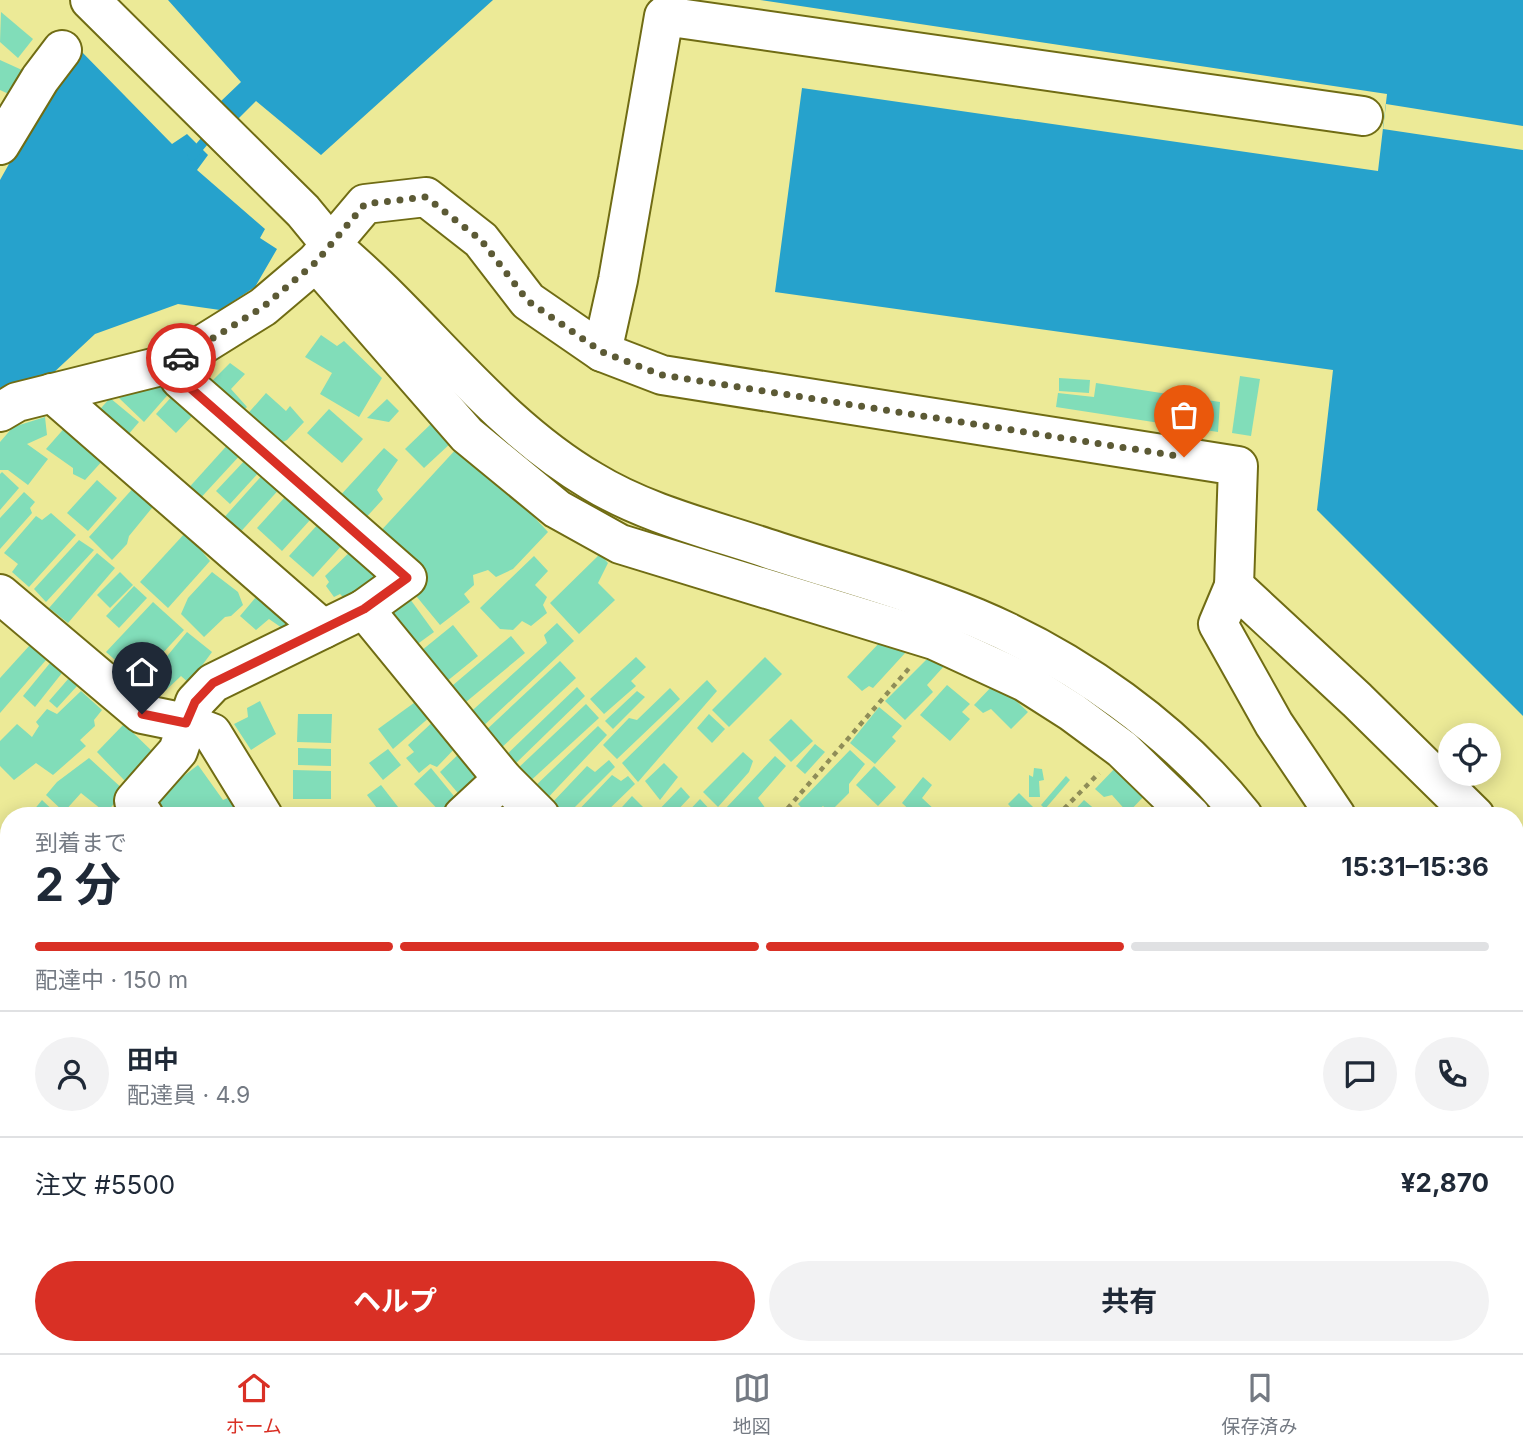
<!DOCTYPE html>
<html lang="ja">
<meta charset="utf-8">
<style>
body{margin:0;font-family:Inter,"Noto Sans JP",sans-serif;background:#f2f2f3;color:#1f2937;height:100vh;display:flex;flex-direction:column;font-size:26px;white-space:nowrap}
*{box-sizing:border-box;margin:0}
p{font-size:23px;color:#747a83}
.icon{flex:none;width:38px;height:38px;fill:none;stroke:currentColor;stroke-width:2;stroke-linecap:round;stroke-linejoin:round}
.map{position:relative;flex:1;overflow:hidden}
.panel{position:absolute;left:0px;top:807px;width:1524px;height:548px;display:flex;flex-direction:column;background:#fff;border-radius:28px 28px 0 0;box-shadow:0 4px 18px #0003}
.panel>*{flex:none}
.controls{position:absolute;left:1438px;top:723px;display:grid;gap:14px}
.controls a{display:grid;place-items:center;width:63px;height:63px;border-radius:50%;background:#fff;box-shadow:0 4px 18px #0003;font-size:35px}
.pin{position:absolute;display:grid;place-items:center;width:60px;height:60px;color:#fff;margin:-72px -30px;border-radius:50% 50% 50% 0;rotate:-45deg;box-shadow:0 0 7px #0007}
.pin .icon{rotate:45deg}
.courier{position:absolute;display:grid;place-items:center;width:70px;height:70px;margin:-35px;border:5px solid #d93025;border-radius:50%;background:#fff;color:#222;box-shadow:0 2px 9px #0007}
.overview em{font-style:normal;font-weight:700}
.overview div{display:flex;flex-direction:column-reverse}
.overview{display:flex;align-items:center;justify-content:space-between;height:119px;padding:0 35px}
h1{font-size:46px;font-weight:700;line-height:52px}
.bar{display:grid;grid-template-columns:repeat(4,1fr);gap:10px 7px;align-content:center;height:84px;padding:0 35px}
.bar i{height:9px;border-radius:5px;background:#e0e1e3}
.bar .selected{background:#d93025}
.bar p{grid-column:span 4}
.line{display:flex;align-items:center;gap:18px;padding:0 35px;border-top:2px solid #e0e1e3}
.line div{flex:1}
.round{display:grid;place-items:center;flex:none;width:74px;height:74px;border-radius:37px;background:#f2f2f3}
.cta{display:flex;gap:14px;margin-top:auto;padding:14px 35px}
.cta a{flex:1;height:80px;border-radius:42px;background:#d93025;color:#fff;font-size:28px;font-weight:700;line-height:80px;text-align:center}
.cta a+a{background:#f2f2f3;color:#1f2937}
.menu{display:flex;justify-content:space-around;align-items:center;height:98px;border-top:2px solid #e0e1e3;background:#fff;font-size:19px;color:#747a83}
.menu a{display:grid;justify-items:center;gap:4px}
.menu .selected{color:#d93025}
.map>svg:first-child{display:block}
</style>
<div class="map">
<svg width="1523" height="1353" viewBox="0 0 1523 1353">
<rect width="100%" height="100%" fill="#ecea97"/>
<g fill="#26a2cc">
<polygon points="168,0 493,0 321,155 256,101 237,120 219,103 241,82"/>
<polygon points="760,0 1523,0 1523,716 1317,510 1333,370 775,292 802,88 1378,171 1387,94"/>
<polygon points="79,49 172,144 187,134 208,155 197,170 265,229 260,238 277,249 255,287 220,310 178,304 95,334 51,375 0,388 0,180 46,98"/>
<polygon points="1523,1046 1523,1138 1516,1124 1516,1054"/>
<polygon points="1516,1308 1523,1321 1523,1353 1474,1353 1480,1346 1516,1346"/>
</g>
<polygon fill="#ecea97" points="1386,104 1523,126 1523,150 1383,129"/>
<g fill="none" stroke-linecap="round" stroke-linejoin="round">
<polyline stroke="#26a2cc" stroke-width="9" points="192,156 212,132"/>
</g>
<g fill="#81ddb9">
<polygon points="1,12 33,39 18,58 0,42"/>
<polygon points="0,60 22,70 11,95 0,90"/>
<polygon points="321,335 337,346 344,341 382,378 359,417 320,394 332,373 305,357"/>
<polygon points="230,363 245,374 231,389 247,407 238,416 206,387"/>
<polygon points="1240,376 1260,379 1251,436 1232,433"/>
<polygon points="1059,378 1090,380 1089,393 1059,391"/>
<polygon points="1096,383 1220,402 1218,432 1056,407 1058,393 1094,397"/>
<polygon points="166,384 172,390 144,422 119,398"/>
<polygon points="175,393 197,411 176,433 156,414"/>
<polygon points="266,393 286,411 290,406 304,422 287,440 276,445 244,418"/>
<polygon points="110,398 139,422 127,436 94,416"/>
<polygon points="387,399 399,411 389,422 367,418"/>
<polygon points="329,409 363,439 342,463 307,433"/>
<polygon points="45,417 47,435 27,444 48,459 28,485 8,470 0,470 0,442 13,427"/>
<polygon points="433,422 452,442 424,468 405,449"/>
<polygon points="68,424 105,458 85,480 73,474 73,468 46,449"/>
<polygon points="231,441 243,452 196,503 185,492"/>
<polygon points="458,447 508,489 548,532 513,569 496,577 488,570 473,575 474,585 464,594 470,602 440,625 412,591 377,535"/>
<polygon points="384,448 398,460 377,490 383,499 362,522 337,499"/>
<polygon points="247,458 261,470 230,504 216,491"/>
<polygon points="266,471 282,486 236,537 220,522"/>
<polygon points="2,472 19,488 0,510 0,474"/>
<polygon points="97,480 117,498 88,531 67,513"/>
<polygon points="136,485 156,503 129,536 127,544 112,560 89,537"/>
<polygon points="24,492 35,502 30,508 32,513 0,549 0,518"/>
<polygon points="285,497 310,520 282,551 257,528"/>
<polygon points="51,513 76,535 29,587 12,572 18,564 4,553 36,516 42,520"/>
<polygon points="320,522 344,543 313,577 289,556"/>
<polygon points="186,532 210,561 168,608 140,582"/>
<polygon points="79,540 94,550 46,602 34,589"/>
<polygon points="355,547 386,577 345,599 340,594 334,597 326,586 329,582 325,576"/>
<polygon points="97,553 115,568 68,623 49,608"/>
<polygon points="600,554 608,563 598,583 615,600 579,634 550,603"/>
<polygon points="534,556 548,571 535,585 547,597 543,605 547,613 531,626 522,621 513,630 500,629 480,608"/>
<polygon points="120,572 133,585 110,608 97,595"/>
<polygon points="212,572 238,592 243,605 231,616 225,617 204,637 181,614 188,598"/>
<polygon points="134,586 147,598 119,628 106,616"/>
<polygon points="261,591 297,622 282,628 269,619 256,630 240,616"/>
<polygon points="410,599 434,632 412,648 388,615"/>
<polygon points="153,602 184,630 138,680 106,652"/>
<polygon points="557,623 574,641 478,731 465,717 547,643 544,635"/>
<polygon points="453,625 478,656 441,686 416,655"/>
<polygon points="187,632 212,652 189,683 181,676 165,691 149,678"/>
<polygon points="511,636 525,653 460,707 446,691"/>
<polygon points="882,640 894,642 906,652 873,688 869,686 862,691 847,677"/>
<polygon points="30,645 46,660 0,713 0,678"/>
<polygon points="933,653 945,665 927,685 933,692 905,720 885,701"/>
<polygon points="636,657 646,667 631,681 636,686 604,714 590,699"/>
<polygon points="765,657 782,674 729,727 712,710"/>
<polygon points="560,661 576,678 499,750 483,733"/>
<polygon points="50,663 62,673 35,707 23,696"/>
<polygon points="69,678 78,685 57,708 49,701"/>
<polygon points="707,680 717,691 638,782 622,763"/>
<polygon points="996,682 1028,712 1011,729 991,709 983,713 974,705"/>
<polygon points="947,685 970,704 962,712 970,719 950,741 920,715"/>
<polygon points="577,687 585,696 512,767 503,758"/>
<polygon points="670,688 680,699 617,759 603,745 629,718 637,720"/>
<polygon points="81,691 102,710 94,720 95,726 80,740 86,746 53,775 36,763 14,780 0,766 0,741 17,724 32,737 39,726 36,722 47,709 57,714"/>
<polygon points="637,691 645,697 613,729 605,721"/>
<polygon points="418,700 431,716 393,749 378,729"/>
<polygon points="260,701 276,734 251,750 234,724 248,717 247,708"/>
<polygon points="586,704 599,718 527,784 515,771"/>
<polygon points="879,707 902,726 892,737 896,741 875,764 850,743"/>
<polygon points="298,714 332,714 331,743 297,742"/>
<polygon points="709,714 725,729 712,743 697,728"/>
<polygon points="437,718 460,743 437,767 430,764 419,773 406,758 414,752 408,745"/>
<polygon points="791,719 813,741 791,762 769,740"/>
<polygon points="124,724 155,754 127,783 97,752"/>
<polygon points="598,726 607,735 542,804 530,791"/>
<polygon points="815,744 825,752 805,774 796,766"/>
<polygon points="298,748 331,749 331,766 298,765"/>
<polygon points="388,749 401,765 383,780 369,763"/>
<polygon points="464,749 489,773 463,799 440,772"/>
<polygon points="850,750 865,764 849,784 849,793 830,812 823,806 809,816 798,804"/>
<polygon points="743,752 753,761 749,772 718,807 703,792"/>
<polygon points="775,756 786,766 758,798 771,816 734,816 726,808"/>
<polygon points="89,758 125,791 106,813 81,793 64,812 46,795 57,782"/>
<polygon points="609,760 615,767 566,816 561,816 550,805 587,766 595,772"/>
<polygon points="664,763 678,777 660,800 645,781"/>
<polygon points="1119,764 1145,795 1128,813 1112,795 1104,797 1095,789"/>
<polygon points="198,765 223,800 235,795 242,809 232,816 160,816 150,802"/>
<polygon points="874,766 896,787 878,806 856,785"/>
<polygon points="431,768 458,801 443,815 414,784"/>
<polygon points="1034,768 1042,769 1044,780 1039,781 1040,797 1029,797 1029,775 1033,777"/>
<polygon points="293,770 331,771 331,799 293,799"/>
<polygon points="612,775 621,781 628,776 635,784 602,816 573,816"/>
<polygon points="1066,776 1070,780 1045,809 1041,805"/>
<polygon points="923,777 932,785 922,798 938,813 936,816 916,816 902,803"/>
<polygon points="381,785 405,816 383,816 367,795"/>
<polygon points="681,787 690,797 672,816 653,816"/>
<polygon points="1019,793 1036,810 1030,816 1019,816 1008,804"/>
<polygon points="632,796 648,812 645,816 614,816"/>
<polygon points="700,799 713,813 711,816 684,816"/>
<polygon points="42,800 59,816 29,816"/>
<polygon points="1084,800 1098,812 1113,810 1119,816 1069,816"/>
<polygon points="0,927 9,938 9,990 0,981"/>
<polygon points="193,1346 302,1346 292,1353 199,1353"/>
<polygon points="310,1346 384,1346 387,1353 316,1353"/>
<polygon points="392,1346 416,1346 421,1353 393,1353 390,1348"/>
<polygon points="554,1346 606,1346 611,1353 560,1353"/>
<polygon points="650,1346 672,1346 663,1353 641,1353"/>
<polygon points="684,1346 725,1346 730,1353 674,1353"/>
<polygon points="796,1346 842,1346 847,1353 787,1353"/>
<polygon points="881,1346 909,1346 901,1353 887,1353"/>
<polygon points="1041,1346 1067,1346 1073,1353 1032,1353"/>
<polygon points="1112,1346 1141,1346 1132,1353 1118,1353"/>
<polygon points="1168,1346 1215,1346 1220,1353 1158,1353"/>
<polygon points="1247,1346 1332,1346 1322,1353 1252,1353"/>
<polygon points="1343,1346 1391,1346 1396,1353 1332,1353"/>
</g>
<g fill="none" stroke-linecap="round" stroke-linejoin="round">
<g stroke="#706c14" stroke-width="42">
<g id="minor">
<path d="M90 0 303 211 331 245C421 319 490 421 592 481 644 513 709 529 766 548 836 571 908 590 976 618 1076 660 1175 730 1243 816"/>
<polyline points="0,145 40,79 62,50"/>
<polyline points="316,262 467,435 557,509 620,544 934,640 1025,682 1072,712 1122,749 1191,816"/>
<polyline points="602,352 618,280 664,16 1363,116"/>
<polyline points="173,363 180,379 407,578 364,609"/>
<polyline points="52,393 323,629"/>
<polyline points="0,412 17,402 173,363 263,307 316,262 365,204 426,197 481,240 528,301 602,352 662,375 1238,466 1234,586 1357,700 1475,816"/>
<polyline points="1234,586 1218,624 1274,724 1336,816"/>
<polyline points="144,816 134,801 178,751 195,702 213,683 364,609 503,779 540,816"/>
<polyline points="463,816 503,779"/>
<polyline points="1516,856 1523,863"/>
<polyline points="1516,916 1523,909"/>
<polyline points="1516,994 1523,987"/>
<polyline points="1516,1139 1523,1134"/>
<polyline points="540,1346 546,1353"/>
<polyline points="947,1346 952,1353"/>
<polyline points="1089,1346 1093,1353"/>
<polyline points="487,1353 497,1346"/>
</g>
</g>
<g stroke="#706c14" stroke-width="42">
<g id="major">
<polyline points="0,594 142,714 186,723 212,733 263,816"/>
<polyline points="745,1346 751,1353"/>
</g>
</g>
<g stroke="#8f8d58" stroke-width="4.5" stroke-dasharray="5 5" stroke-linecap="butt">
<polyline points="781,816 911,666"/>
<polyline points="1057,816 1099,773"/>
<polyline points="0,900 9,904"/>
<polyline points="0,1281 9,1276"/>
<polyline points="1247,1353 1251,1351"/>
</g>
<use href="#minor" stroke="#fff" stroke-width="38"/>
<use href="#major" stroke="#fff" stroke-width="38"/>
</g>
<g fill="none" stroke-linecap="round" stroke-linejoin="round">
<polyline stroke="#5c5a35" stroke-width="7" stroke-dasharray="0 12.6" points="181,358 263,307 316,262 365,204 426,197 481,240 528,301 602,352 662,375 1184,457"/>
<polyline stroke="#d93025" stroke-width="9" points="142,714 186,723 195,702 213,683 364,609 407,578 180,379 173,363 181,358"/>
</g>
</svg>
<div class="controls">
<a><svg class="icon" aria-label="locate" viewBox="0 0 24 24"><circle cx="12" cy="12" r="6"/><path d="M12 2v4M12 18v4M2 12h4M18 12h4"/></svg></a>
</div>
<div class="pin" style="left:1184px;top:457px;background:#ea580c"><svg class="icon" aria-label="bag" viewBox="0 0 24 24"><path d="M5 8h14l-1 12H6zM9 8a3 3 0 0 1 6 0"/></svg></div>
<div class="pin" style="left:142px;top:714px;background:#1f2937"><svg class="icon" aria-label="home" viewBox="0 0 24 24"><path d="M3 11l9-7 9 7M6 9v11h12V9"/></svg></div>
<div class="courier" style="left:181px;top:358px"><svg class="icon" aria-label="car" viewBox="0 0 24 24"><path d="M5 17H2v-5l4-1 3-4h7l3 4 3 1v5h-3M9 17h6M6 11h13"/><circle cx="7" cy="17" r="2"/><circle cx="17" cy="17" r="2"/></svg></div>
<section class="panel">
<div class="overview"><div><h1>2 分</h1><p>到着まで</p></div><em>15:31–15:36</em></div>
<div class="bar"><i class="selected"></i><i class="selected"></i><i class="selected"></i><i></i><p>配達中 · 150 m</p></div>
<div class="line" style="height:126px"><a class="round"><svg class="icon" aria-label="person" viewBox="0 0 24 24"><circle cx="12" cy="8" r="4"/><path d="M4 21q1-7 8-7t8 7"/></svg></a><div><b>田中</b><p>配達員 · 4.9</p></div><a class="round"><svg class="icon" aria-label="chat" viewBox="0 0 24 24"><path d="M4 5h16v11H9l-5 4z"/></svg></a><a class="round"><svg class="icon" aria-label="phone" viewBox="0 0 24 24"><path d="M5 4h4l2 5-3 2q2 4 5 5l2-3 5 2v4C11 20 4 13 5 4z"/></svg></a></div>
<div class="line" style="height:91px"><div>注文 #5500</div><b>¥2,870</b></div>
<div class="cta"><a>ヘルプ</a><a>共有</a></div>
</section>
</div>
<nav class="menu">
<a class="selected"><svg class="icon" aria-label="home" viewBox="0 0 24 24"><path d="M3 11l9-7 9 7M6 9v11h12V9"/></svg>ホーム</a>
<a><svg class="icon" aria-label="map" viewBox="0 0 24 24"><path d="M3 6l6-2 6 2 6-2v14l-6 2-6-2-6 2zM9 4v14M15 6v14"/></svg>地図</a>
<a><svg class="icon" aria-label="saved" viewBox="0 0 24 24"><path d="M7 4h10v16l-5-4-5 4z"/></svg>保存済み</a>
</nav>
